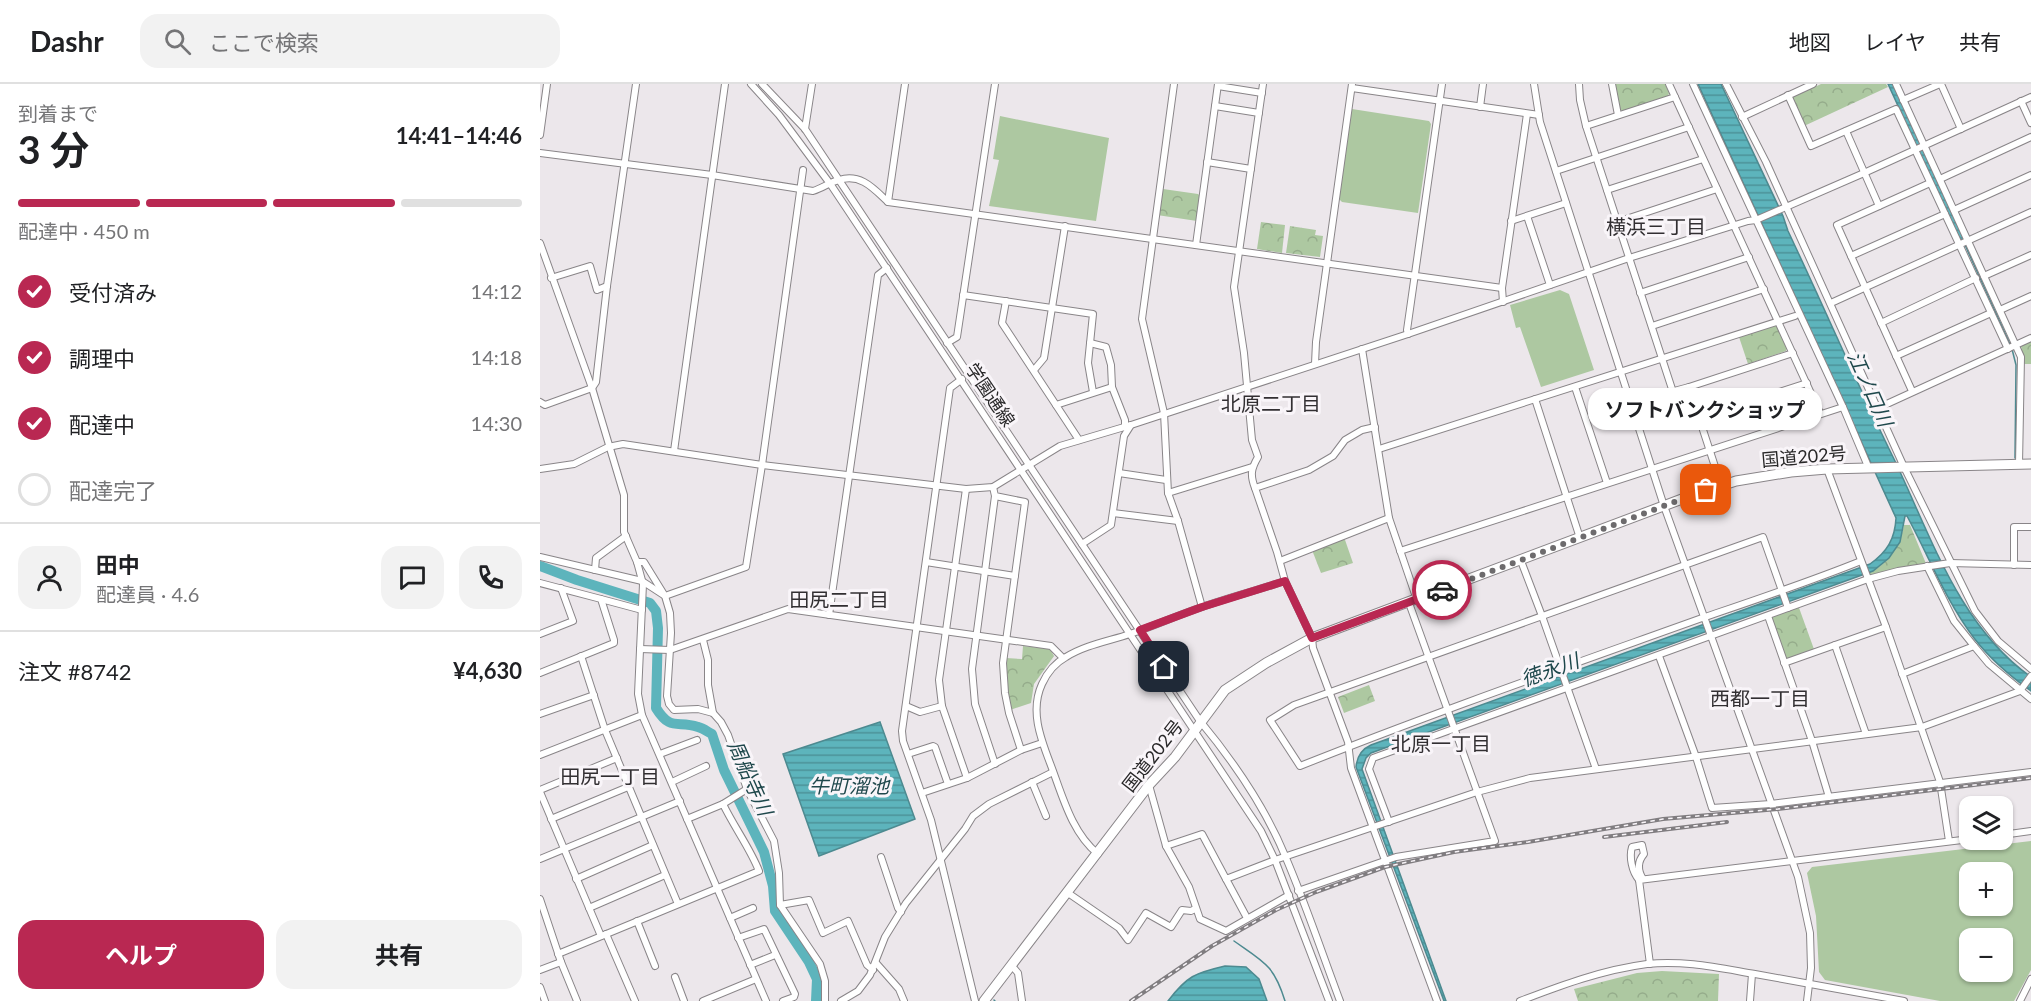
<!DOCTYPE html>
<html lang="ja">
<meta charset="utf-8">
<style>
body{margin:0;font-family:Lato,"Noto Sans JP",sans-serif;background:#f2f2f2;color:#202124;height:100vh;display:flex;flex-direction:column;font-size:22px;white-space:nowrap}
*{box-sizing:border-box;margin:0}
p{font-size:20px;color:#757577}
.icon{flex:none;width:33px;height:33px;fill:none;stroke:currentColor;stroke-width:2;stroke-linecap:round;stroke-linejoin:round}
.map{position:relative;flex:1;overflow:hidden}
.drawer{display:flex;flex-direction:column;background:#fff;width:540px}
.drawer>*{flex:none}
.buttons{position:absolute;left:1419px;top:712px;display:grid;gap:12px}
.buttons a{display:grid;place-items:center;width:54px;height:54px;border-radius:12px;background:#fff;box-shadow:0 2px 4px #0004;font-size:30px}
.pin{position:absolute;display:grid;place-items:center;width:51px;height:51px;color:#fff;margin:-26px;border-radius:12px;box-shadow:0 3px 9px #0006}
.courier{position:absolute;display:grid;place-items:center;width:60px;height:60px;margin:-30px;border:4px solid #b92852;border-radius:50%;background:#fff;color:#222;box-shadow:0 2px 8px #0007}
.bubble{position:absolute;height:42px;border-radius:18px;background:#fff;box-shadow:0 2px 4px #0004;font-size:20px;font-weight:700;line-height:42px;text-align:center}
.headline em{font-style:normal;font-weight:700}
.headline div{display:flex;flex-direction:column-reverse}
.headline{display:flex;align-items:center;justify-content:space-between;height:102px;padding:0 18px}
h1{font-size:39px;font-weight:700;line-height:45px}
.bar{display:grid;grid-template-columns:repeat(4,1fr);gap:9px 6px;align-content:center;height:72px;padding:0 18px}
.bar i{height:8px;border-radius:4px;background:#e0e0e0}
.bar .current{background:#b92852}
.bar p{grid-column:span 4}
.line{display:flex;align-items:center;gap:15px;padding:0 18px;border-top:2px solid #e0e0e0}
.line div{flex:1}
.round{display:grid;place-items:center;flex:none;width:63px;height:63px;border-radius:18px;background:#f2f2f2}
ol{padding:0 18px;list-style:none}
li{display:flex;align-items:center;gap:18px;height:66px}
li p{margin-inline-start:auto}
li .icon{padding:6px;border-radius:50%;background:#b92852;color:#fff;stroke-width:4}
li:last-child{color:#757577}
li i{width:33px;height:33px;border:3px solid #e0e0e0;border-radius:50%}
.cta{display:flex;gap:12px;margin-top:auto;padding:12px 18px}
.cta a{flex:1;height:69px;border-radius:18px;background:#b92852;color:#fff;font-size:24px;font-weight:700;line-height:69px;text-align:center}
.cta a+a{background:#f2f2f2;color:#202124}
header{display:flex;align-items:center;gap:36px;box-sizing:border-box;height:84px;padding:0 30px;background:#fff;border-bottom:2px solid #e0e0e0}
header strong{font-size:28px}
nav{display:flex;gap:33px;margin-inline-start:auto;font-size:21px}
.search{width:420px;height:54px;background:#f2f2f2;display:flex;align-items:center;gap:15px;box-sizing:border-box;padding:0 21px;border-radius:18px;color:#757577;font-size:22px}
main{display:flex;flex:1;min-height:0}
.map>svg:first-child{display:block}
</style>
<header>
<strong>Dashr</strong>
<div class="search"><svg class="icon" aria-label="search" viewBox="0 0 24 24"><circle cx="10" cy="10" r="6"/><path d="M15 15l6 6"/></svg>ここで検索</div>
<nav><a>地図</a><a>レイヤ</a><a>共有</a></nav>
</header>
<main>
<section class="drawer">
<div class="headline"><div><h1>3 分</h1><p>到着まで</p></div><em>14:41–14:46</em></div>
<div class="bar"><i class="current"></i><i class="current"></i><i class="current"></i><i></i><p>配達中 · 450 m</p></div>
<ol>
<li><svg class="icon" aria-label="check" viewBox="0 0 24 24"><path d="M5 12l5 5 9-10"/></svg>受付済み<p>14:12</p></li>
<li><svg class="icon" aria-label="check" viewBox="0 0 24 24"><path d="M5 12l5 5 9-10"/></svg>調理中<p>14:18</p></li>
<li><svg class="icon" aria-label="check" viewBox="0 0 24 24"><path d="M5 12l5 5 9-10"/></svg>配達中<p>14:30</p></li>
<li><i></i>配達完了</li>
</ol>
<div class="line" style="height:108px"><a class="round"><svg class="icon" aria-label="person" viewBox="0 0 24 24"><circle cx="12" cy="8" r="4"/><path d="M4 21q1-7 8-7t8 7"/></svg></a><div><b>田中</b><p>配達員 · 4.6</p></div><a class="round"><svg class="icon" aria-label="chat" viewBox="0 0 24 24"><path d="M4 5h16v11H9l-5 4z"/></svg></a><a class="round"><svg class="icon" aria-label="phone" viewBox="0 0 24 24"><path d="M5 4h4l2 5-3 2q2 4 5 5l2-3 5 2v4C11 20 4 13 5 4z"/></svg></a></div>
<div class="line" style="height:78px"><div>注文 #8742</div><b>¥4,630</b></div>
<div class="cta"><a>ヘルプ</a><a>共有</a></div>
</section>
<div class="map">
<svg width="1491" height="917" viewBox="0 0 1491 917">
<defs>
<pattern id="forest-crowns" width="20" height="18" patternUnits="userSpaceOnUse" patternTransform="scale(1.5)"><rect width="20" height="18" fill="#adc8a1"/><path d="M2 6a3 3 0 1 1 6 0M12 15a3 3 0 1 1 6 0" fill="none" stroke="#95ac8b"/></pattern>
<pattern id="water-rules" width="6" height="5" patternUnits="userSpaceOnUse" patternTransform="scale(1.5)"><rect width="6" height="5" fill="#5db4bc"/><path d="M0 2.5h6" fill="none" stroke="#4d9299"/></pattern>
</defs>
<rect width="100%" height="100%" fill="#ece7eb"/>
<g fill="url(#forest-crowns)">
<polygon points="1074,0 1125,0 1129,9 1128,12 1082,27 1080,26"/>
<polygon points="1281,0 1346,0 1348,3 1264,42 1253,16 1253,13"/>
<polygon points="623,105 658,110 660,112 657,137 617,131"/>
<polygon points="721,138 745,141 742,169 717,165"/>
<polygon points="750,142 776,146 775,151 783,152 780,173 746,169"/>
<polygon points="1234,241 1237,242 1247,264 1246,267 1208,280 1199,253"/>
<polygon points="1491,257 1491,280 1483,280 1481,261"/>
<path d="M1364 441H1370L1387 482 1328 495 1326 490C1347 482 1360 462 1364 441Z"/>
<polygon points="804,453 813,479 781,489 772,466"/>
<polygon points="1258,521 1275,568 1244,579 1228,532"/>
<polygon points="483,562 510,565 514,572 494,600 491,619 470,626 467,611 466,574 482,575"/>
<polygon points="829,601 835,617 804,629 798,613"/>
<polygon points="1122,887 1179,890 1178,917 1038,917 1034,905 1097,889"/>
</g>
<g fill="#adc8a1" fill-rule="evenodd">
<polygon points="812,25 889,37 891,40 878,129 802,118 799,115"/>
<polygon points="460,32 569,54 556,137 449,122 459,76 453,75"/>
<polygon points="1020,206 1029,210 1054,286 1001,303 980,243 976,244 970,221"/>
<path d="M1491 757V886L1474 917H1400L1285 896 1279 888 1276 832 1267 789 1272 783ZM1430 789H1462V822H1430ZM1430 855H1462V888H1430Z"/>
</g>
<g fill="url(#water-rules)" stroke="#4d8a90" stroke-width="1.5">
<path d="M1158 0H1181L1243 132 1248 147C1284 223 1317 300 1354 375 1391 452 1419 542 1491 593V607C1470 592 1450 575 1434 554 1406 517 1389 473 1367 432H1365L1360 458 1349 474 1333 487 831 669 826 674 822 685 906 917H904L816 683C817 672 822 665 831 661L1330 480C1347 468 1355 455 1356 434Z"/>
<polygon points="1348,0 1353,0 1424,155 1420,157"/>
<polygon points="340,638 375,735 279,772 243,670"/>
<path d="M685 882 706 883 719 895 727 917H628C647 892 655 889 685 882Z"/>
</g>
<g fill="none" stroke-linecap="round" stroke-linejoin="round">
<g stroke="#4d8a90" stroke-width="1.5">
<polyline points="1425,161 1470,260"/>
<polyline points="1472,265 1476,281 1475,374"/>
<path d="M694 857C724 878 734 881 745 917"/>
<polyline points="454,916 455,917"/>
</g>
<path stroke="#5db4bc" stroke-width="10" d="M0 482 37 496 110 519 116 527 118 544 116 624C131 648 137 636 158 643 163 644 168 648 172 650L184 686 224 768 233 802 235 827 269 878 277 895 276 917"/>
<g stroke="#898588" stroke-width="8">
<g id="minor">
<polyline points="211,0 239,31 291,101 721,747 735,776 789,917"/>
<path d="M222 0 265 45 660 637C694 678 726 725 746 774 766 821 782 869 800 917"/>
<polyline points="634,0 602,235 624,329 628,409 638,437 662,523"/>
<polyline points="994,0 1000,38 1124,422 1258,793 1270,849 1271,884 1267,917"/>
<polyline points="1039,0 1040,16 1046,42 1132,305 1134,307 1149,303 1253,269"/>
<polyline points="1072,0 1078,31"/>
<polyline points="1129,0 1280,329"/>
<polyline points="1153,0 1303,323 1327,380 1326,385"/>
<polyline points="1186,0 1226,78 1364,383 1435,527 1458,557 1491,585"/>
<polyline points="1356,0 1481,273 1479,380"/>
<polyline points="1401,0 1421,45"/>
<polyline points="678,2 722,9"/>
<polyline points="812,4 999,31"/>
<polyline points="1248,11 1271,62 1356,25 1468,265"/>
<polyline points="1363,16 1400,0"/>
<polyline points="1481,17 1491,39"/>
<polyline points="675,22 719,29"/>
<polyline points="940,23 943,0"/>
<polyline points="1202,33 1273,0"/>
<polyline points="1046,42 1135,13"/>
<polyline points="265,45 272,0"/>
<polyline points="1306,47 1339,122"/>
<polyline points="0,51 7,0"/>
<path d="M0 69 172 91 273 107C283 104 290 98 299 96 321 89 334 105 348 118L962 204"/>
<polyline points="667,78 711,85"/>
<polyline points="1016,87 1149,43"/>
<polyline points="1400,95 1491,53"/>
<polyline points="1067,106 1163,75"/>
<polyline points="348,118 365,0"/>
<polyline points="1414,126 1491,91"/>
<polyline points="987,132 1010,201"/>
<polyline points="971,137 1026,119"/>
<polyline points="1077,138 1177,105"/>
<polyline points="0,159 52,304 84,411 84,448 97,478 103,500 98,610 102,631 226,917"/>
<polyline points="656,161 678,0"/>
<polyline points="1311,172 1405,130"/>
<polyline points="1444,192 1491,171"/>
<polyline points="11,194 50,182 57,206 67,202"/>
<polyline points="1100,209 1209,173"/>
<polyline points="423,211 553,230 548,279 553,308"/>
<polyline points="466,217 462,239 539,356"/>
<polyline points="963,218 962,204 987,30"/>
<polyline points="1291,219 1491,128"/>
<polyline points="1460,226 1491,212"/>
<polyline points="1341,239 1436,194"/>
<polyline points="1112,242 1224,205"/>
<polyline points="868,250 867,246 902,0"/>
<polyline points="407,259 417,253 455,0"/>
<polyline points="550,259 566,263 571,281 572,303"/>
<polyline points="822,265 849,434 877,516"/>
<polyline points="1356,272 1451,229"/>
<polyline points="775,280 776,258 812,0"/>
<polyline points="494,286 504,274 525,142"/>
<polyline points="422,295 410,304 362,647 363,657 391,736 435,917"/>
<polyline points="1035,303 1067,399"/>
<polyline points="1149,303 1181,401"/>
<polyline points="1372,307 1297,141 1390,99"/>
<polyline points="995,315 1040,454"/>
<polyline points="0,318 5,321 52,304 56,298 67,202 96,0"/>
<polyline points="516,321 572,303 585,336 585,342"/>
<polyline points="1338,324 1491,254"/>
<polyline points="1159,334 1267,299"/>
<polyline points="839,365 1255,232"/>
<polyline points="134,367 185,0"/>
<polyline points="0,385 34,380 68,363 83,360 222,381 426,405 453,403 520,362 591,341"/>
<polyline points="1287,385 1346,543 1400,698 1409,757"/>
<polyline points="579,389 626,396"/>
<polyline points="453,403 455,412 485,418 463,579 465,609 469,629 481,666"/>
<path d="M715 404C710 391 711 385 718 373L712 356 704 269 694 203 723 0"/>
<polyline points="426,405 399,596 402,622 427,694"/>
<polyline points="628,409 712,383"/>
<polyline points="573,429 638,437"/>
<polyline points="542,460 571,441 584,352 591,341 868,250 1089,174 1208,137 1216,136 1324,89 1491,13"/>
<polyline points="860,467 1303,323"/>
<polyline points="0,473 102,497 125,512 130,529 131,549 127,612 129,620 134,626 158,625 173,629 181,638 188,651 207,705 234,757 239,789 240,821 280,880 285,897 285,917"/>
<polyline points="740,477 849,434"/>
<polyline points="981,477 1002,532 1056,685"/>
<polyline points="97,478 104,478 125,512 206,483 222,381 263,86"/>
<polyline points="386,478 475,492"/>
<polyline points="1474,481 1474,443 1491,443"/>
<polyline points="1387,482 1414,537 1434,562"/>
<polyline points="55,486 56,474 86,452"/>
<polyline points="745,497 737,468 715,404 769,386 793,372 805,356 822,346 835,343"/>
<polyline points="0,499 61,515 74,556 74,559 0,589"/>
<polyline points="61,515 102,526"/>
<path d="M1248 524 1223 453 754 621 730 636 760 682C893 629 1028 582 1162 534 1215 516 1269 498 1321 477"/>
<polyline points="289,531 338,191 347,184"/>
<polyline points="1228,532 1272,657 1289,713"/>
<polyline points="0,550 33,537 21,504"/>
<polyline points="163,556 168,576 168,601 173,629"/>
<polyline points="1295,561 1326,650"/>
<polyline points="100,565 130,566 248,525 511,562 523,574"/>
<polyline points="41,572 65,646 138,820"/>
<polyline points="1119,572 1156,673 1172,724 1231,720 1491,688"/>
<polyline points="1244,579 1346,543"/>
<polyline points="1362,590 1434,562 1449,580 1491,615"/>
<polyline points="366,622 380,628 402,622"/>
<polyline points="0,630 54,611"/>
<polyline points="120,670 157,656"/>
<polyline points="368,670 393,662 395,663 408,700"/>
<polyline points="0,671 102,631"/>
<polyline points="455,680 435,620 432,585 455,412"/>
<polyline points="132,698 166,682"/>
<polyline points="492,698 506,732"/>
<polyline points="609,701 626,762 662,750 686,795 735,776 937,708 990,694 1382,643 1480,607 1491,592"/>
<polyline points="0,706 77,674"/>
<polyline points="0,708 61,852"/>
<polyline points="382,709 427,694 481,666 502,659"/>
<polyline points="183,720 207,705"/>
<polyline points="11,735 88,703"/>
<polyline points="849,738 829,685 833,674 1328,495 1358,487 1410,479 1491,481"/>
<polyline points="1462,751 1491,747"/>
<polyline points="626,762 649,803 660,835 686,847 749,811"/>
<path d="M558 770C531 748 522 710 510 679 500 653 490 626 502 600 507 589 515 579 526 573 545 561 569 557 590 550 614 542 638 531 662 523 690 513 718 506 745 497L772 554 773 564 808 658 811 684 897 917"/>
<polyline points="341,773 358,824 361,828"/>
<polyline points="0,775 140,717"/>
<polyline points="36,795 113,761"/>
<polyline points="686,795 707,834"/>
<path d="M1099 796C1092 788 1089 773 1092 763L1102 761 1104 770C1097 778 1098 787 1103 795"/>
<polyline points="758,807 856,773 955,757 869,519"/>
<polyline points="528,809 579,844 588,856 606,829 631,843 642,826 651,827 655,825"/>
<polyline points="0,815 21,878 37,917"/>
<polyline points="240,821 269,816 283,849 308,837 327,881 333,886"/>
<polyline points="49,824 125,791"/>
<polyline points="190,834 213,824"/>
<polyline points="97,837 115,882"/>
<polyline points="66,850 95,917"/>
<polyline points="198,854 224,845 255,910 254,913 243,917"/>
<path d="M18 870 219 787C210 764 194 743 183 720L147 735"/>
<polyline points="336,879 359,905 364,917"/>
<polyline points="1110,880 1099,796 1430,755"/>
<polyline points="210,881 235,871"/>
<polyline points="472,882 478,889 482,917"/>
<polyline points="0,886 21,878"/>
<polyline points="135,893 144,917"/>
<polyline points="0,903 5,917"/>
<polyline points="163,917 216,895"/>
<polyline points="301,917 318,907 330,891 345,853 366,819 425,745 433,732 449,720 513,688"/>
<path d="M980 917C1022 901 1062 886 1107 880 1144 876 1179 884 1215 890 1265 899 1314 908 1364 917"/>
<polyline points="1210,917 1212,890"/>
<polyline points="1480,917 1491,895"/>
</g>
</g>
<g stroke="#898588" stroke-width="11">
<polyline id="highway" points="444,917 609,701 635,673 685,606 726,579 772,554 1150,412 1196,397 1251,388 1287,385 1491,380"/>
</g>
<use href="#minor" stroke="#fff" stroke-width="6"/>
<use href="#highway" stroke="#fff" stroke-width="9"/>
<g stroke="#807d80" stroke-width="4">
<g id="rail">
<polyline points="1064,753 1187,738"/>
<polyline points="591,917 672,862 736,826 776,808 845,783 914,768 988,758 1123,735 1238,725 1491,694"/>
</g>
</g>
<use href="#rail" stroke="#f9f5f9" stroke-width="1.5" stroke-dasharray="4.5" stroke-linecap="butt"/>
</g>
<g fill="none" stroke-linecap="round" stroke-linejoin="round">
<polyline stroke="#6d6b6d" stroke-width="6" stroke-dasharray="0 10.8" points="902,506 1166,406"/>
<polyline stroke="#b92852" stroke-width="8" points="624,583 600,546 662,523 745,497 772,554 902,506"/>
</g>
<g text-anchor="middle" stroke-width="6" stroke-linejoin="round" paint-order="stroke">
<g font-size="18" fill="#292829" stroke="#f9f5f9">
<text transform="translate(450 311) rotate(56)" y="6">学園通線</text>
<text transform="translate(1264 373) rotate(-5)" y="6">国道202号</text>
<text transform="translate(613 672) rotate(-52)" y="6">国道202号</text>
</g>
<g font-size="20" fill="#322f32" stroke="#f9f5f9">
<text x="1116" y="150">横浜三丁目</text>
<text x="731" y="327">北原二丁目</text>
<text x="299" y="523">田尻二丁目</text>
<text x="1220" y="622">西都一丁目</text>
<text x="901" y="667">北原一丁目</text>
<text x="70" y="700">田尻一丁目</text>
</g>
<g font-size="20" font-style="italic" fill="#1f484c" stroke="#f9f5f9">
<text transform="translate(1330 305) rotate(66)" y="7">江ノ口川</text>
<text transform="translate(1010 586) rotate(-20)" y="7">徳永川</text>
<text transform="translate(210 694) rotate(66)" y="7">周船寺川</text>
<text x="309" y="709">牛町溜池</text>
</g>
</g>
</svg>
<div class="buttons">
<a><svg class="icon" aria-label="layers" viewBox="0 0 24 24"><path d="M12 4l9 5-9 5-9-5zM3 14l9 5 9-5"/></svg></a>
<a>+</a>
<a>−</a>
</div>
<div class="pin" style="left:1166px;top:406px;background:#ea580c"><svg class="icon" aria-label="bag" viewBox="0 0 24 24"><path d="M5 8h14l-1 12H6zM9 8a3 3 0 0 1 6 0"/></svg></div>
<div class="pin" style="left:624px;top:583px;background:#1f2937"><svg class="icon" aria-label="home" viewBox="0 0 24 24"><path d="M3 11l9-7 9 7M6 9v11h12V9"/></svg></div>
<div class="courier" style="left:902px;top:506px"><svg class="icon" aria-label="car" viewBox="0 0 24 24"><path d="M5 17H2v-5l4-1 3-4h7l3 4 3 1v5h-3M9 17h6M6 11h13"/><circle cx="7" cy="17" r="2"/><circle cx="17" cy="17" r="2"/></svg></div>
<div class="bubble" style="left:1048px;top:304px;width:234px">ソフトバンクショップ</div>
</div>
</main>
